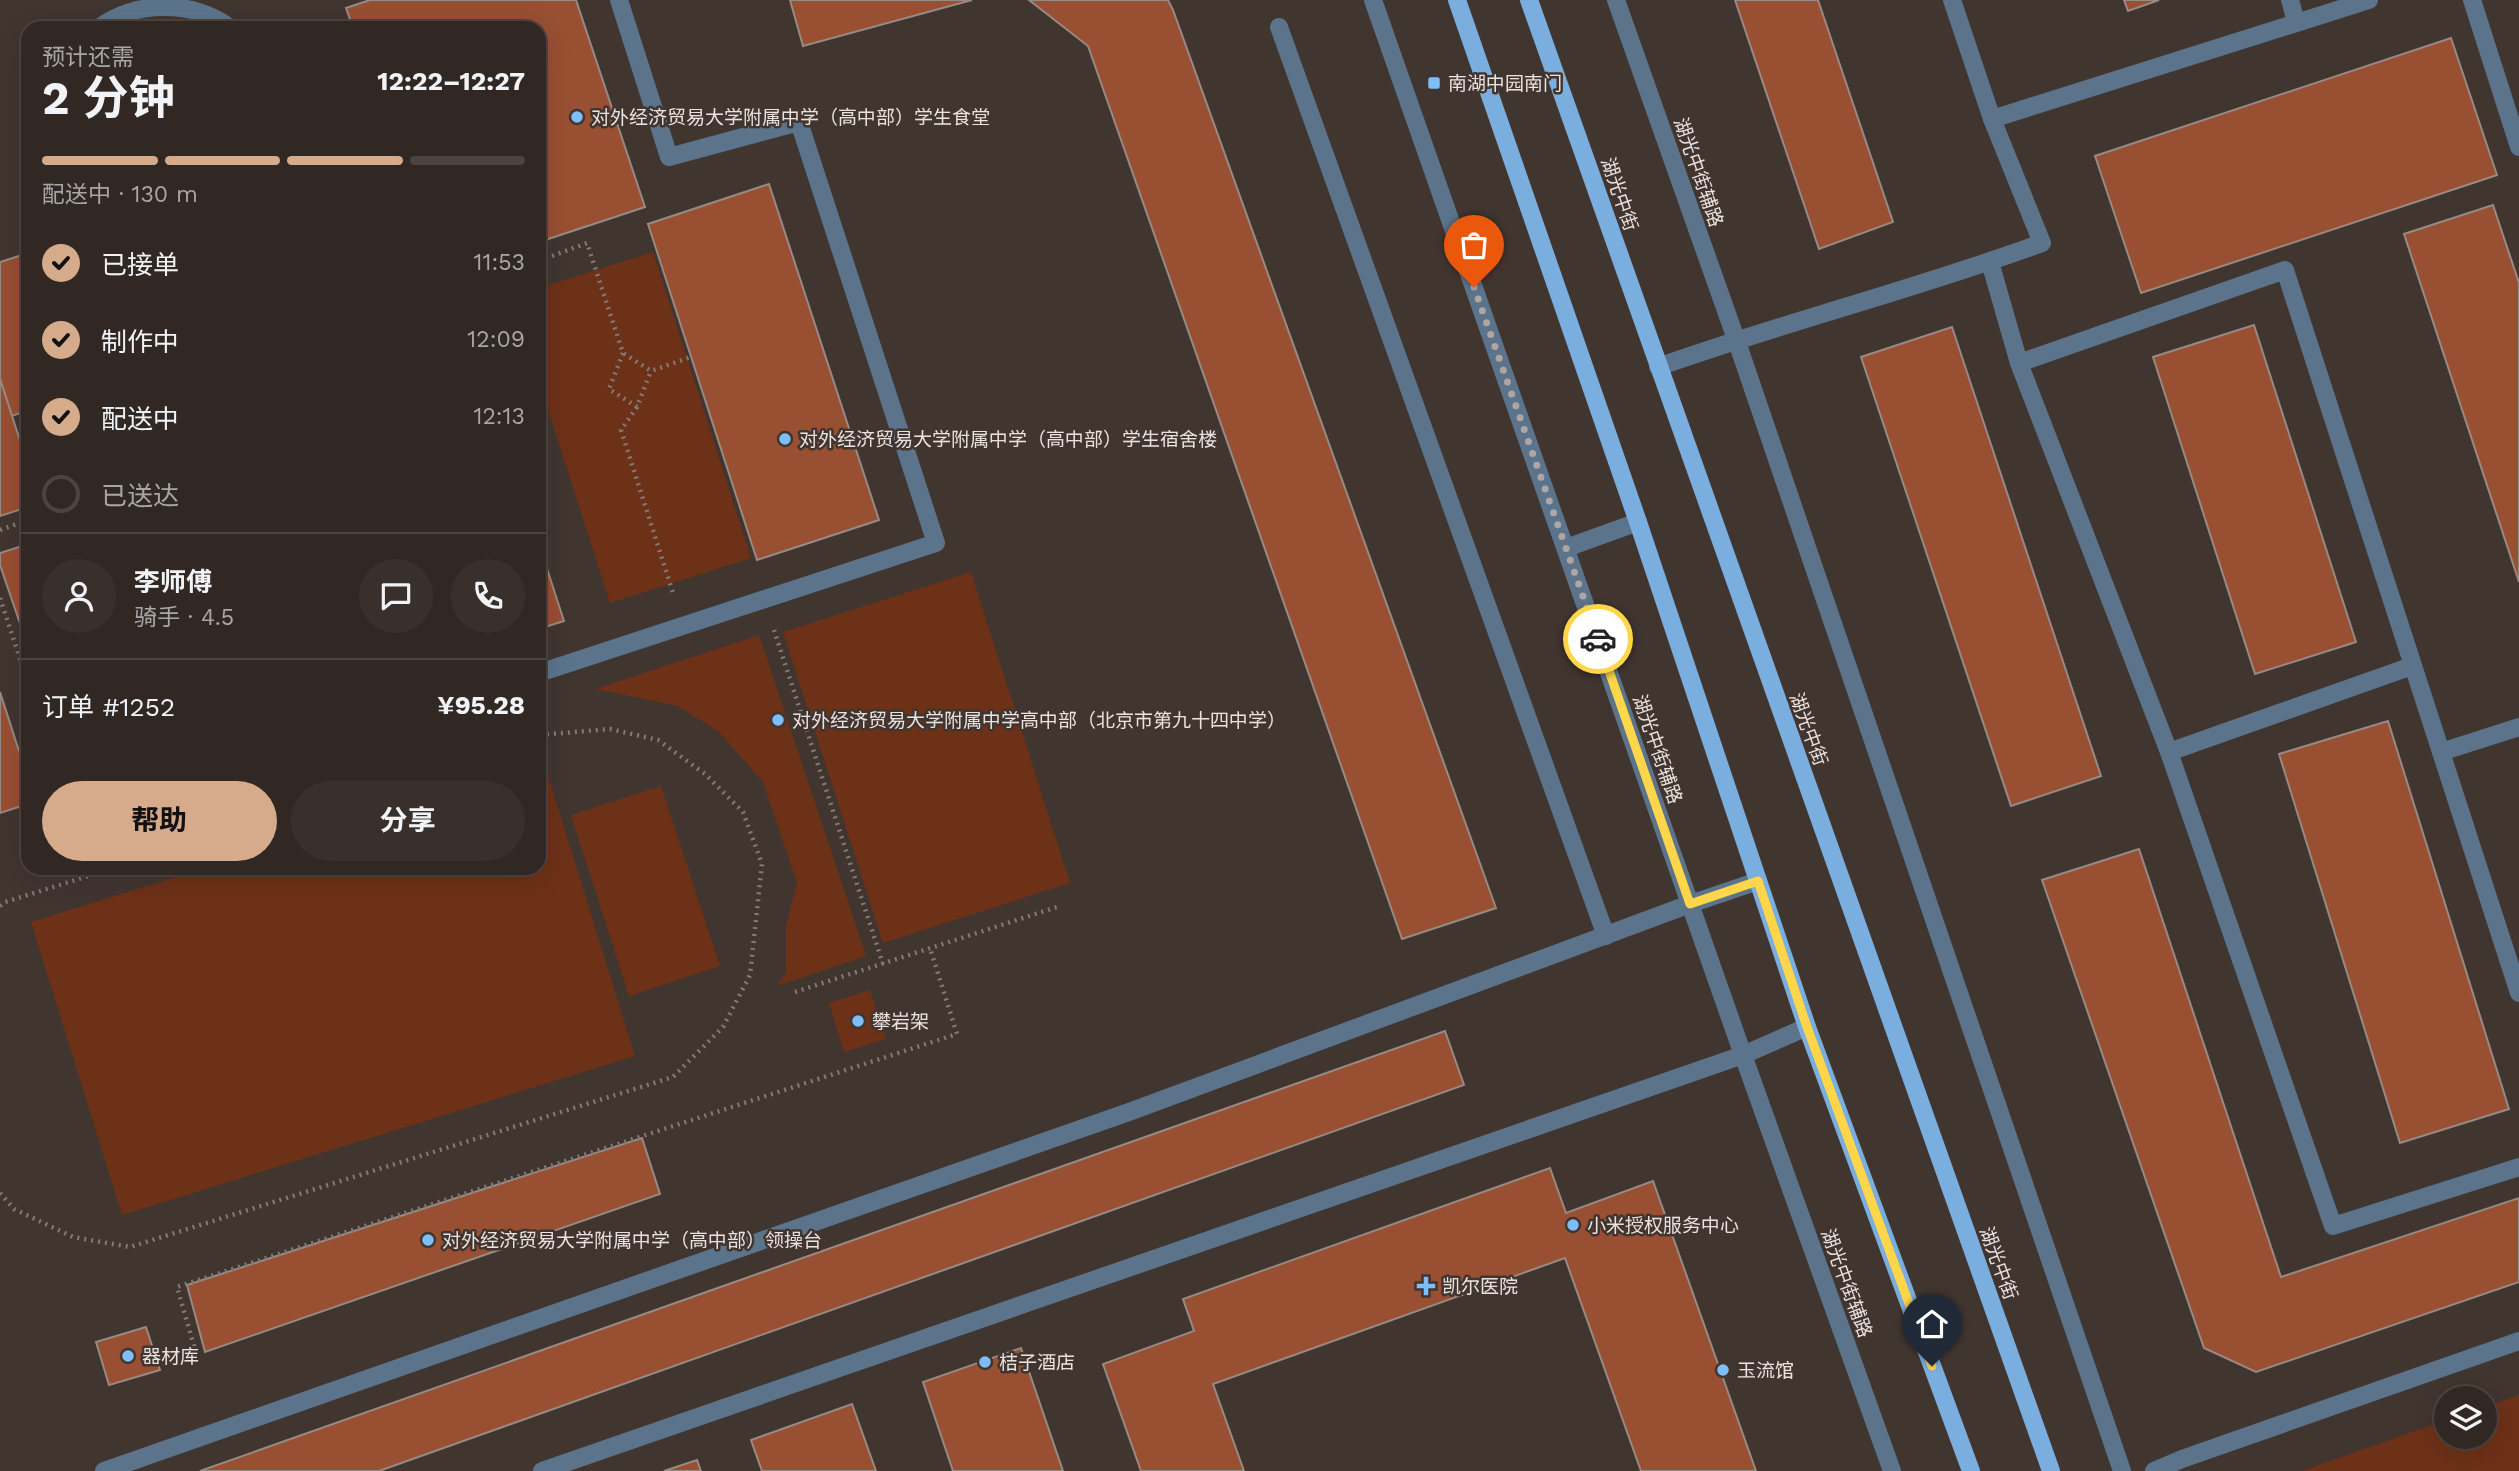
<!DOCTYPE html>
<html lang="zh">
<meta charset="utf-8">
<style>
body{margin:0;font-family:"Work Sans","Noto Sans SC",sans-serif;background:#39302c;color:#f1f3f6;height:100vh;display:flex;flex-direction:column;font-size:26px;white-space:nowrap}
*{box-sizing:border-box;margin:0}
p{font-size:23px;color:#a8a6a6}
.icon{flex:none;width:38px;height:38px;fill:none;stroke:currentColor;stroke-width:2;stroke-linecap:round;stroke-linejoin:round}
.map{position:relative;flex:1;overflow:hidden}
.sheet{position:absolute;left:21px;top:21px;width:525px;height:854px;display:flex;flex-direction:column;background:#312824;border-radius:21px;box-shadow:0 7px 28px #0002,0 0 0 2px #4c4441}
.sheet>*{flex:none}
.tools{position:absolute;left:2434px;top:1386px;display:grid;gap:14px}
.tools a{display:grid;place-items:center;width:63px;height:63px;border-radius:50%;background:#312824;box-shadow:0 7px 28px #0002,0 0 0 2px #4c4441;font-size:35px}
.pin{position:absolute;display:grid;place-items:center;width:60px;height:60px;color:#fff;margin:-72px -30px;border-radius:50% 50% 50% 0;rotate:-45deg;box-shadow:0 0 7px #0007}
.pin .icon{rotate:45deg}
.courier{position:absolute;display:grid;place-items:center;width:70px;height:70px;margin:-35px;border:5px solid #ffd54a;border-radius:50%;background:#fff;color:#222;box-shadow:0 2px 9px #0007}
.overview em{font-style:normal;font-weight:700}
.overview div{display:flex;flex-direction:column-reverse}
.overview{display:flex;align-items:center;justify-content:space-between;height:119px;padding:0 21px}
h1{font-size:46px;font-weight:700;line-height:52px}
.bar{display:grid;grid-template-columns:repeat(4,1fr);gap:10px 7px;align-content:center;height:84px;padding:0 21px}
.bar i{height:9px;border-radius:5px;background:#4c4441}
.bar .selected{background:#d6ab8b}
.bar p{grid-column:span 4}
.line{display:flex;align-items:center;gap:18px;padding:0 21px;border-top:2px solid #4c4441}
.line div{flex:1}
.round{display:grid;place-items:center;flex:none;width:74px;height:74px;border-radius:37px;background:#39302c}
ol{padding:0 21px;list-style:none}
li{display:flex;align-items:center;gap:21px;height:77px}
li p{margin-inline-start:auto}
li .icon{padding:7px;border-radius:50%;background:#d6ab8b;color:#111;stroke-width:4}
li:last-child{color:#a8a6a6}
li i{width:38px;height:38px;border:4px solid #4c4441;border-radius:50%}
.primary-button{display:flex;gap:14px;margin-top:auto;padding:14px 21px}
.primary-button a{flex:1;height:80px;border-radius:42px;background:#d6ab8b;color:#111;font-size:28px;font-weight:700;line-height:80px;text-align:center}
.primary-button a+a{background:#39302c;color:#f1f3f6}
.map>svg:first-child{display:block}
</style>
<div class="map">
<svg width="2519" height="1471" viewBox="0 0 2519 1471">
<rect width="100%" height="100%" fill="#413530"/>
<g fill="#6d3117">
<polygon points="653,252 751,558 610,603 539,382 539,288"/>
<polygon points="971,572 1070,883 883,943 783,632"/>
<polygon points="759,635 866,956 777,986 786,972 786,926 797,883 763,782 719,732 678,706 596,689"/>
<polygon points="544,763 635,1056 122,1215 31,922 205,868 539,868 539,765"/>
<polygon points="661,786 720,966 629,996 571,815"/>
<polygon points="870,990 886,1039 844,1052 829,1003"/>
<polygon points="2519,1395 2519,1471 2302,1471 2446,1420 2446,1437 2485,1437 2485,1407"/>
</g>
<g fill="#984f32" stroke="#978983" stroke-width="2">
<polygon points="370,0 576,0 645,207 539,242 539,28 353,28 346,8"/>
<polygon points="790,0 972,0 803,46"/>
<polygon points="1029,0 1168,0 1173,10 1496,908 1402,939 1088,46"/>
<polygon points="1735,0 1818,0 1893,222 1819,249"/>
<polygon points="2124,0 2159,0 2128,11"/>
<polygon points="2451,38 2497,175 2141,293 2095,156"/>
<polygon points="769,184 879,520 757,560 648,224"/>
<polygon points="2493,205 2519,283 2519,582 2404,234"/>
<polygon points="28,253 28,410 12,416 0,379 0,262"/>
<polygon points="2254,325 2356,642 2255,674 2153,357"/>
<polygon points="1952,327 2101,776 2011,806 1861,357"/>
<polygon points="0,379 28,465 28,507 0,516"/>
<polygon points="28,544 28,647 0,565 0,553"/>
<polygon points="539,544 564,621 539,629"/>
<polygon points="0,692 28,779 28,804 0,813"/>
<polygon points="2388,721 2509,1109 2400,1143 2279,754"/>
<polygon points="2139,849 2281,1277 2519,1198 2519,1282 2256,1372 2204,1348 2042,880"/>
<polygon points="1445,1031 1464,1085 379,1471 200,1471"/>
<polygon points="642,1138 660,1194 205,1352 187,1285"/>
<polygon points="1550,1168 1566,1213 1653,1181 1756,1471 1641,1471 1565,1258 1213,1384 1244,1471 1141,1471 1103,1364 1194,1331 1183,1299"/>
<polygon points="146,1327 160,1370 109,1385 96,1342"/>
<polygon points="1021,1348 1063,1471 953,1471 923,1382"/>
<polygon points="852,1404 876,1471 762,1471 751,1440"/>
<polygon points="697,1460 701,1471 664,1471"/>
</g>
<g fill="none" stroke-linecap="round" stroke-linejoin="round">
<g stroke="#847a75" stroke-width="4.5" stroke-dasharray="2 5" stroke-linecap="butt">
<polyline points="539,261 587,243 623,353 651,371 691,357"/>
<polyline points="623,353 609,389 637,407 651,371"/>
<polyline points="637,407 621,430 674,596"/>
<polyline points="21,442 28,440"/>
<polyline points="0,530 28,520"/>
<polyline points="0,598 28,683"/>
<polyline points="774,630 883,964"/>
<polyline points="0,906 5,902 114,868"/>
<polyline points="795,992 1057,907"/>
<polyline points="0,1193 14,1209 73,1237 130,1247 673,1077 723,1027 750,975 762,864 743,812 705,774 658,740 610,729 539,735"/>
<polyline points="196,1353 177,1287 957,1034 930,948"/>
</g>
<g stroke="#5b748c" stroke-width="18">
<polyline points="1373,0 1743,1055 1892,1471"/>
<polyline points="1616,0 1736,339 2122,1471"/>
<polyline points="1952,0 1992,119"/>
<polyline points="2290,0 2296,22"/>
<polyline points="2472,0 2519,147"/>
<polyline points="1279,27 1606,936"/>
<path d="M99 28C134 0 195 0 230 28"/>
<polyline points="1990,262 2019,363 2169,752 2333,1226 2519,1167"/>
<polyline points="2019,363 2285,270 2519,993"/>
<path d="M1658 367C1785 322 1916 289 2042 243L1992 119 2369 0"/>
<polyline points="1566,548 1638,522"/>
<polyline points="539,673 936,543 799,122 669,157 619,0"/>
<polyline points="2169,752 2412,666"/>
<polyline points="2441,752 2519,727"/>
<polyline points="104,1471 1129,1112 1690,904 1758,881"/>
<polyline points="542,1471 1743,1055 1807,1027"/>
<polyline points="2154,1471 2182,1459 2519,1341"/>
</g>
<g stroke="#7aaedf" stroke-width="18">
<polyline points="1457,0 1638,522 1807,1027 1971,1471"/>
<polyline points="1529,0 2051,1471"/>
</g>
</g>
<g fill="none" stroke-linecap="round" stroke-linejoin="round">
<polyline stroke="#afa5a2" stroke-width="7" stroke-dasharray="0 12.6" points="1474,287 1598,639"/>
<polyline stroke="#ffd54a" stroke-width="9" points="1598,639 1690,904 1758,881 1807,1027 1932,1366"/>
</g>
<g fill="#7dbef9" stroke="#413530" stroke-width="2.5">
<rect x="1427" y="76" width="14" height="14" rx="3.5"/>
<circle cx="577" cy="117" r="7"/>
<circle cx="785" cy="439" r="7"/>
<circle cx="778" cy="720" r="7"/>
<circle cx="858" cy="1021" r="7"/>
<circle cx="1573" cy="1225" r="7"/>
<circle cx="428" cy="1240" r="7"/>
<path d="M1422.5 1275.5h7v7h7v7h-7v7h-7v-7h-7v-7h7z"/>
<circle cx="128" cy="1356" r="7"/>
<circle cx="985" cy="1362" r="7"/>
<circle cx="1723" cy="1370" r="7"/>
</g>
<g text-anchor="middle" stroke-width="5" stroke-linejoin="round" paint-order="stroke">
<g font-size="19" fill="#eae2df" stroke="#413530" text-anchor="start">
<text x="1448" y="90">南湖中园南门</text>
<text x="591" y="124">对外经济贸易大学附属中学（高中部）学生食堂</text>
<text x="799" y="446">对外经济贸易大学附属中学（高中部）学生宿舍楼</text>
<text x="792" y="727">对外经济贸易大学附属中学高中部（北京市第九十四中学）</text>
<text x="872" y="1028">攀岩架</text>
<text x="1587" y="1232">小米授权服务中心</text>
<text x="442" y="1247">对外经济贸易大学附属中学（高中部）领操台</text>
<text x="1442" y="1293">凯尔医院</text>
<text x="142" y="1363">器材库</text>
<text x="999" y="1369">桔子酒店</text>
<text x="1737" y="1377">玉流馆</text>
</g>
<g font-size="19" fill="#eae2df" stroke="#413530">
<text transform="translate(1699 172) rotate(71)" y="7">湖光中街辅路</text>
<text transform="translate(1620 194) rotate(71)" y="7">湖光中街</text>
<text transform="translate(1809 729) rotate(70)" y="7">湖光中街</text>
<text transform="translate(1658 749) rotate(71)" y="7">湖光中街辅路</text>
<text transform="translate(1999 1263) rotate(70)" y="7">湖光中街</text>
<text transform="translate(1847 1283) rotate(70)" y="7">湖光中街辅路</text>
</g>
</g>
</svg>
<div class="tools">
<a><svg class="icon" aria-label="layers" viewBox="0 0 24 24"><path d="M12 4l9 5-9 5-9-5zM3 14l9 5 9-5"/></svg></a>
</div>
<div class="pin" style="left:1474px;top:287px;background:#ea580c"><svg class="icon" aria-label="bag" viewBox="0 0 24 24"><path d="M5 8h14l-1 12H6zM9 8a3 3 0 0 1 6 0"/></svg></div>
<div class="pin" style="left:1932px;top:1366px;background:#1f2937"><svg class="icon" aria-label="home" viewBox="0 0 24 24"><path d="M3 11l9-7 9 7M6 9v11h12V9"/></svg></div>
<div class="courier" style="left:1598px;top:639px"><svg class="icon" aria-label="car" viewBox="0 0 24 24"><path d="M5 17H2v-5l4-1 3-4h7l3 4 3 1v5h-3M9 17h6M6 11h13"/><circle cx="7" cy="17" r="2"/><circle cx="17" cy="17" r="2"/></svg></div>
<section class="sheet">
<div class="overview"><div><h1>2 分钟</h1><p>预计还需</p></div><em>12:22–12:27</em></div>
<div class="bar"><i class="selected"></i><i class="selected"></i><i class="selected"></i><i></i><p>配送中 · 130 m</p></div>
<ol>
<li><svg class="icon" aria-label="check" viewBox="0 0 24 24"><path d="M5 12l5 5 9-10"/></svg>已接单<p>11:53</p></li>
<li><svg class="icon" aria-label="check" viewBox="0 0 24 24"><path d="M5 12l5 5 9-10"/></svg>制作中<p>12:09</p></li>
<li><svg class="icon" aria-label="check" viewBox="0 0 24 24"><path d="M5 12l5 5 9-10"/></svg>配送中<p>12:13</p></li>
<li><i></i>已送达</li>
</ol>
<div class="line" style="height:126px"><a class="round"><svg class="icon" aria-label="person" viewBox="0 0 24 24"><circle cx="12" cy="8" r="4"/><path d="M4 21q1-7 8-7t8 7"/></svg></a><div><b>李师傅</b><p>骑手 · 4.5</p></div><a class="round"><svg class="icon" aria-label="chat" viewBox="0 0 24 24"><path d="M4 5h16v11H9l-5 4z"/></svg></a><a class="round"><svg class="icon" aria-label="phone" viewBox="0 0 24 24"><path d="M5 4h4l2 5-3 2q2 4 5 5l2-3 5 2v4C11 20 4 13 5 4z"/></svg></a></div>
<div class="line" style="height:91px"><div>订单 #1252</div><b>¥95.28</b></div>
<div class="primary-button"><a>帮助</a><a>分享</a></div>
</section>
</div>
